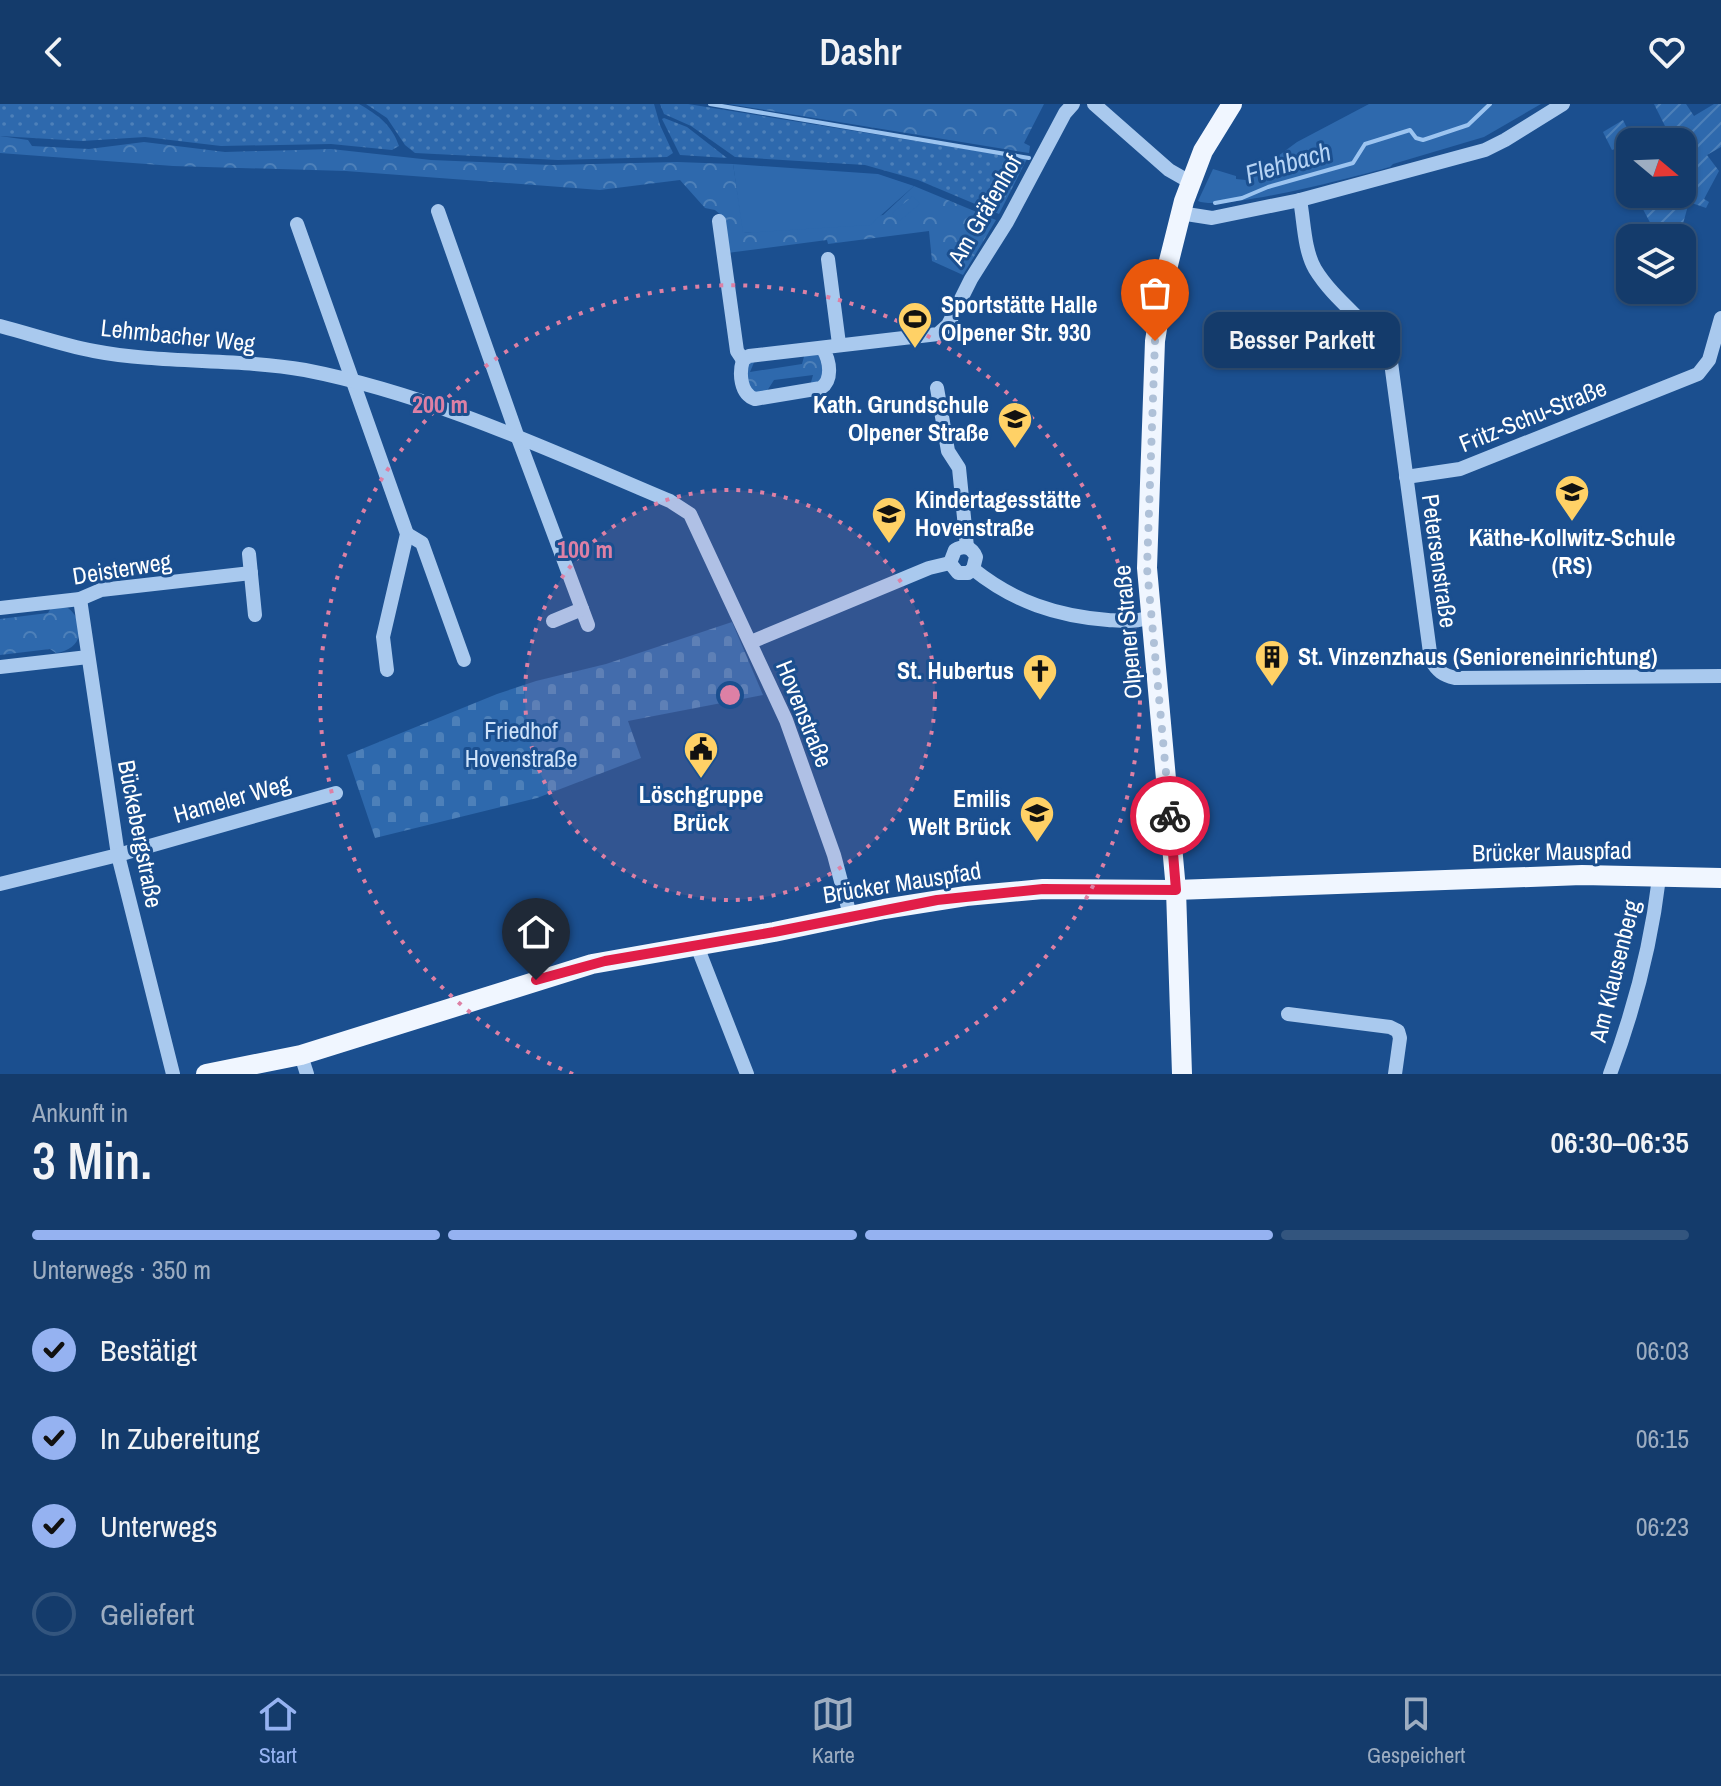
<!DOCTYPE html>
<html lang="de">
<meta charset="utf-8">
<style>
body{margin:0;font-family:"Archivo Narrow",sans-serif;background:#1d4271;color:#f1f3f6;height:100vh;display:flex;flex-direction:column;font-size:30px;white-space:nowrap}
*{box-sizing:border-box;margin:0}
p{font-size:26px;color:#9dadc1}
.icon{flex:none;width:44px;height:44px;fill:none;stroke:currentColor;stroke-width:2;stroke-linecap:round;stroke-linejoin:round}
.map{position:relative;height:970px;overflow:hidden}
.panel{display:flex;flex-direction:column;background:#143b6b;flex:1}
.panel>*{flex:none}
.needle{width:52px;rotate:109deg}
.controls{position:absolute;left:1616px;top:24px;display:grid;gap:16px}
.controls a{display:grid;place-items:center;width:80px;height:80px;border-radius:16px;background:#143b6b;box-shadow:0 2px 6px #0004,0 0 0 2px #33557e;font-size:40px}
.pin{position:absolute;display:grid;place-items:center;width:68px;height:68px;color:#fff;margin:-82px -34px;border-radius:50% 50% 50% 0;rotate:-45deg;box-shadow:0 0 8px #0007}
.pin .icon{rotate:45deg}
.courier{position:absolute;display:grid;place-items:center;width:80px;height:80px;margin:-40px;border:6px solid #e11d48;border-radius:50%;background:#fff;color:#222;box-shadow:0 2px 10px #0007}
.bubble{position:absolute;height:56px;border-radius:16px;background:#143b6b;box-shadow:0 2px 6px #0004,0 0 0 2px #33557e;font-size:26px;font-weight:600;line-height:56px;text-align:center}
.overview em{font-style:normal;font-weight:600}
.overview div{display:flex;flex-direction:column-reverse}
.overview{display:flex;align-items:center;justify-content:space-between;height:136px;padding:0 32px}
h1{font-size:52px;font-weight:600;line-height:60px}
.bar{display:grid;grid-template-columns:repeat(4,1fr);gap:12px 8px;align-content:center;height:96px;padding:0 32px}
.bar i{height:10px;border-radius:6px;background:#33557e}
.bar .selected{background:#95b2f1}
.bar p{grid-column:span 4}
ol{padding:0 32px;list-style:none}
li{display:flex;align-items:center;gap:24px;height:88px}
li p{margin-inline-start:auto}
li .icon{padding:8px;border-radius:50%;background:#95b2f1;color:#111;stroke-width:4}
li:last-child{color:#9dadc1}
li i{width:44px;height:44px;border:4px solid #33557e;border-radius:50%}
header{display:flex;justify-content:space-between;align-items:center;height:104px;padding:0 32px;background:#143b6b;font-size:36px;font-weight:600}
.tabs{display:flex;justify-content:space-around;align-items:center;height:112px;border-top:2px solid #33557e;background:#143b6b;font-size:22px;color:#9dadc1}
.tabs a{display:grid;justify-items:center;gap:4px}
.tabs .selected{color:#95b2f1}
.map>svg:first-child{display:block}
</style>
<header><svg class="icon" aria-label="back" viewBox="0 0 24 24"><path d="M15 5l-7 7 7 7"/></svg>Dashr<svg class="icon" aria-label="heart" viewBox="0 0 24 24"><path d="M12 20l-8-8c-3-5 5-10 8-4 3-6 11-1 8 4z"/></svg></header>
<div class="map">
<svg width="1721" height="970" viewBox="0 0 1721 970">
<defs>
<pattern id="grass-dots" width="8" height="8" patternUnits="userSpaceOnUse" patternTransform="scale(2)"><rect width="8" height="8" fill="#2e69ad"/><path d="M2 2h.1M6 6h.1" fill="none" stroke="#4d80b9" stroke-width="1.8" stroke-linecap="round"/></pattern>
<pattern id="forest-crowns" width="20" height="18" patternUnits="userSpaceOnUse" patternTransform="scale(2)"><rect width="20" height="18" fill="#2e69ad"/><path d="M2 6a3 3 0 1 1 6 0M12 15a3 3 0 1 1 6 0" fill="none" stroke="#4d80b9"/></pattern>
<pattern id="cemetery-stones" width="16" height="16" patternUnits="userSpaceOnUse" patternTransform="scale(2)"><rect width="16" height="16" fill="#2e69ad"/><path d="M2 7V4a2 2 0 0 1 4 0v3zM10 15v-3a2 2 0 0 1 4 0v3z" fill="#4d80b9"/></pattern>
<pattern id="garden-furrows" width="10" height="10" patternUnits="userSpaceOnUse" patternTransform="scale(2)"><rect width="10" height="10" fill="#2e69ad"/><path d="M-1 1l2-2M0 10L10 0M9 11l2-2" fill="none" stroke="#4d80b9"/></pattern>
</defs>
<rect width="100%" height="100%" fill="#1b4f8f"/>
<g fill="url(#grass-dots)">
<path d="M0 0H359C378 11 392 21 399 42L392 46 331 40 221 42 145 33 82 37 0 32Z"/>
<polygon points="366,0 654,0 660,21 673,49 667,53 558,56 415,49 405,41 387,14"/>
<polygon points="660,0 688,0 1027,55 999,110 918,76 865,61 735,53 691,22 664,10"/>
<polygon points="664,14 687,23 727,54 680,51 662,15"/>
</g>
<g fill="url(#forest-crowns)">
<polygon points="728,0 1044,0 1024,39 1030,42 1029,49"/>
<polygon points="0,32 28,36 32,42 89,45 144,38 225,48 331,45 431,56 552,61 677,58 733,60 744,129 883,111 914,82 996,116 963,171 932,157 929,127 828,140 827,136 727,149 721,111 715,106 705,104 680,76 600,86 346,67 173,62 0,49"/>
<polygon points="805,249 819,251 824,270 821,277 810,282 813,271 774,276 765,290 754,289 747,283 748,260 755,256 750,268 802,260"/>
<path d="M52 502 68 504C88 520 82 546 56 549L50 545 0 551V515L48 509Z"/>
</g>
<polygon fill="url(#cemetery-stones)" points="732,518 763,591 628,617 641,654 537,694 375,734 347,651 497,590 536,577 606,560"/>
<g fill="#2e69ad">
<path d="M1369 0H1541L1484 33 1393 60 1390 63C1358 72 1222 108 1198 97L1213 65 1236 72V75L1246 76 1297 38Z"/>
<polygon points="733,60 878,70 914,82 870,121 743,129"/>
<polygon points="913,92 920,100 899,117 892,109"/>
</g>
<g fill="url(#garden-furrows)">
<polygon points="1654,0 1686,0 1694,12 1714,0 1721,0 1721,43 1707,51 1719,67 1704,95 1709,98 1706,104 1689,98 1679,134 1654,134 1655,128 1635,90 1682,90 1682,38 1645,38 1667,26"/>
<polygon points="1623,16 1633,36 1612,46 1603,28"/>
<polygon points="1682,136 1692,138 1685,180 1689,182 1686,192 1682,191 1678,202 1637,191 1638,186 1682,186"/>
</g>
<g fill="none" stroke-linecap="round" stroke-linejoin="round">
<g stroke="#9cc4f0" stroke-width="4">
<polyline points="710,0 1029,54"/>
<polyline points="1215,99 1242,94 1268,83 1353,59 1365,40 1410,26 1416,34 1423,36 1468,21 1490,0"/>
</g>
<g stroke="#a9c9ee" stroke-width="14">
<polyline points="1094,0 1169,66 1190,78"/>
<path d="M1300 96C1304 117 1304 146 1315 165 1335 198 1370 219 1390 251L1431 556C1437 567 1443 571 1455 574L1721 572"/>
<polyline points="438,107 518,334 588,521"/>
<polyline points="1180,109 1212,114 1300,96 1485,46 1505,36 1563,0"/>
<polyline points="719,117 737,247 743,256"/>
<polyline points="297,120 407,430 383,533 387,566"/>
<polyline points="828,155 839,240"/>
<path d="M0 222C31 230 62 241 94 247 161 260 238 254 305 266 433 291 551 347 670 397L690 410 786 616 834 751 850 811"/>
<path d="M823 245C830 257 833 276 821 284L755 295C740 290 739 269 743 256L749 252 938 230 948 221 971 175 1007 118 1065 9 1073 0"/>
<polyline points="937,284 948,347 959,364 967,443"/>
<polyline points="1406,373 1460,365 1698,270 1709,256 1721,214"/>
<polyline points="407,430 422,439 464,556"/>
<polyline points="249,450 255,511"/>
<path d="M950 459 955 446C964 441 972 443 976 453L973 465C1014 498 1057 512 1108 516 1123 517 1137 519 1151 512"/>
<polyline points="950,459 958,469 968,469 973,465"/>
<polyline points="80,495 118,751 173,970"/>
<polyline points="0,504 80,495 101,486 251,469"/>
<polyline points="553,517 582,505"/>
<polyline points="751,538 929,464 950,459"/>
<polyline points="0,563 88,553"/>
<polyline points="0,780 118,751 336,689"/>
<polyline points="697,842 747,970"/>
<polyline points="1288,910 1390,923 1398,927 1400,934 1395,970"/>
<polyline points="301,951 307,970"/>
<path d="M1610 970C1634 906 1651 842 1659 774"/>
</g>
<g stroke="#f0f6ff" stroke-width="20">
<polyline points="206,970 301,951 592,860 774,828 884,805 966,792 1043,785 1176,786 1582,771 1721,774"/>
<polyline points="1182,970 1176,786 1147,464 1155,237 1166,169 1184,97 1203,47 1232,0"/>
</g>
</g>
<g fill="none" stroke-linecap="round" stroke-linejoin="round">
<polyline stroke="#afc1d8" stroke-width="8" stroke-dasharray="0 14.4" points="1155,237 1147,464 1170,712"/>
<polyline stroke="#e11d48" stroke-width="10" points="536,876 605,857 774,828 937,796 1043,785 1176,786 1170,712"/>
</g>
<circle cx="730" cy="591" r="205" fill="#dd80a5" fill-opacity=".12"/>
<g fill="none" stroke="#dd80a5" stroke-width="4" stroke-dasharray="4 8">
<circle cx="730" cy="591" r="205"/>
<path d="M573 970A410 410 0 1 1 887 970"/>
</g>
<defs>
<g id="stadium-pin" transform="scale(1.8)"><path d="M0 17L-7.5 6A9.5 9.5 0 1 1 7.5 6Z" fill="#ffd166" stroke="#1b4f8f"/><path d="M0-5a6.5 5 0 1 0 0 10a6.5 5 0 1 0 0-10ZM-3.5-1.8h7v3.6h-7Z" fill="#111"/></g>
<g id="school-pin" transform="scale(1.8)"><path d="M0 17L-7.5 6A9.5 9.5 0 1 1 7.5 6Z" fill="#ffd166" stroke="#1b4f8f"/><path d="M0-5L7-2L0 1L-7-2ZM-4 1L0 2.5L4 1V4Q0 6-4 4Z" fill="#111"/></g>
<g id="building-pin" transform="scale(1.8)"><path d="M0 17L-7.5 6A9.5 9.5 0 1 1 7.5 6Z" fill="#ffd166" stroke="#1b4f8f"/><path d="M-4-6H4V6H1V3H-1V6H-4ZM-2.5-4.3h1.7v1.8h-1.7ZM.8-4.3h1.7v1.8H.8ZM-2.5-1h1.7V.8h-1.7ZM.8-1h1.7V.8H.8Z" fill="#111"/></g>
<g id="church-pin" transform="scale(1.8)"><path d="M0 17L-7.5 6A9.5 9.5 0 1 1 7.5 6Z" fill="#ffd166" stroke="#1b4f8f"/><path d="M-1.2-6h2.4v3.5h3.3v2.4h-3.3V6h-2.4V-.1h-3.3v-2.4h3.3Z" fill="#111"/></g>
<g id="civic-pin" transform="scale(1.8)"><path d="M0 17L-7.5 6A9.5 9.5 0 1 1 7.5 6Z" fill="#ffd166" stroke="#1b4f8f"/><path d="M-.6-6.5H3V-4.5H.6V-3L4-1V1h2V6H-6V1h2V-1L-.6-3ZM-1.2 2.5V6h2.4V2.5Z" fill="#111"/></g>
</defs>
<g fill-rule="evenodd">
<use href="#stadium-pin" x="915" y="215"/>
<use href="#school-pin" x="1015" y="315"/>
<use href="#school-pin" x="1572" y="388"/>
<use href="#school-pin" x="889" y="410"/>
<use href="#building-pin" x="1272" y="553"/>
<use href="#church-pin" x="1040" y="567"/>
<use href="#civic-pin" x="701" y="645"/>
<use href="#school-pin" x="1037" y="709"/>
</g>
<g text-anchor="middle" stroke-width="6" stroke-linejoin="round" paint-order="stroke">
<g font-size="24" fill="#fff" stroke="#1b4f8f">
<text transform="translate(985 106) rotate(-60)" y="8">Am Gräfenhof</text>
<text transform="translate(178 232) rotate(6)" y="8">Lehmbacher Weg</text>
<text transform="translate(1533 312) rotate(-22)" y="8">Fritz-Schu-Straße</text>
<text transform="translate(1439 457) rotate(82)" y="8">Petersenstraße</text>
<text transform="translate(122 465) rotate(-9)" y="8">Deisterweg</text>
<text transform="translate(1128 528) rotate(-95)" y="8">Olpener Straße</text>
<text transform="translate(804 610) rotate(68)" y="8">Hovenstraße</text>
<text transform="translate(232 695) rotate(-16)" y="8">Hameler Weg</text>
<text transform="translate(140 730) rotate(79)" y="8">Bückebergstraße</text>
<text transform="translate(1552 748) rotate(-1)" y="8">Brücker Mauspfad</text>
<text transform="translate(902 779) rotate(-9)" y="8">Brücker Mauspfad</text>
<text transform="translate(1615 867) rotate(-76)" y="8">Am Klausenberg</text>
</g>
<g font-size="24" font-weight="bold" fill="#fff" stroke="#1b4f8f" text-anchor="start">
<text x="941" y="209">Sportstätte Halle<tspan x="941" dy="28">Olpener Str. 930</tspan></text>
<text x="989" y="309" text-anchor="end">Kath. Grundschule<tspan x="989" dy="28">Olpener Straße</tspan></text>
<text x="915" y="404">Kindertagesstätte<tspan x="915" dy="28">Hovenstraße</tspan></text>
<text x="1572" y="442" text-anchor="middle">Käthe-Kollwitz-Schule<tspan x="1572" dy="28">(RS)</tspan></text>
<text x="1298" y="561">St. Vinzenzhaus (Senioreneinrichtung)</text>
<text x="1014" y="575" text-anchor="end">St. Hubertus</text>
<text x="701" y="699" text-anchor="middle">Löschgruppe<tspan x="701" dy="28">Brück</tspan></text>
<text x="1011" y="703" text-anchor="end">Emilis<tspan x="1011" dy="28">Welt Brück</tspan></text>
</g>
<g font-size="24" fill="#cfe3fa" stroke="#1b4f8f">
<text x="521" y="635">Friedhof<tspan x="521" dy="28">Hovenstraße</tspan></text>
</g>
<g font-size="26" font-style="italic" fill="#b5d3f5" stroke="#1b4f8f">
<text transform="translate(1288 59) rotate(-16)" y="9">Flehbach</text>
</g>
</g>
<circle cx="730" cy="591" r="12" fill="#dd80a5" stroke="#1b4f8f" stroke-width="4"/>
<g font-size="24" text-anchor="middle" font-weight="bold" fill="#dd80a5" stroke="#1b4f8f" stroke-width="6" stroke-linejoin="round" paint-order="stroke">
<text x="440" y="309">200 m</text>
<text x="585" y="454">100 m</text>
</g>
</svg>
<div class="controls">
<a><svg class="needle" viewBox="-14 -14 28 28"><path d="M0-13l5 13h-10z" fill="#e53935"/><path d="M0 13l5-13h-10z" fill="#9dadc1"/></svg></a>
<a><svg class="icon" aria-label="layers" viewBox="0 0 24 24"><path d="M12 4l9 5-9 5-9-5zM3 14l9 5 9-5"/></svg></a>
</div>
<div class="pin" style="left:1155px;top:237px;background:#ea580c"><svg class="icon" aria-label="bag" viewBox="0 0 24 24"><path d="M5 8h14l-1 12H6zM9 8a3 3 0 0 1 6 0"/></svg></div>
<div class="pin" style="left:536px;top:876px;background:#1f2937"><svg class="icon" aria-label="home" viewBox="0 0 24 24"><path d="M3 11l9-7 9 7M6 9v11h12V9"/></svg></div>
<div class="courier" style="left:1170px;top:712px"><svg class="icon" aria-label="bike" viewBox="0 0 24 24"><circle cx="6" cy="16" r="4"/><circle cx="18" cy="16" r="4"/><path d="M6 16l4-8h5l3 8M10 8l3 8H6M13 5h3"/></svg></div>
<div class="bubble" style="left:1204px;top:208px;width:196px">Besser Parkett</div>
</div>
<section class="panel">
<div class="overview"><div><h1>3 Min.</h1><p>Ankunft in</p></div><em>06:30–06:35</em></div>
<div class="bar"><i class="selected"></i><i class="selected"></i><i class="selected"></i><i></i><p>Unterwegs · 350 m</p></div>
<ol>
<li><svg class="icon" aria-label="check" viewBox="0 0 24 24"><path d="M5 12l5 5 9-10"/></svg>Bestätigt<p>06:03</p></li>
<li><svg class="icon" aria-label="check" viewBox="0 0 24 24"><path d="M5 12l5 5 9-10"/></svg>In Zubereitung<p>06:15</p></li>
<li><svg class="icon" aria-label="check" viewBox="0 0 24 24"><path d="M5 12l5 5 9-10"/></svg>Unterwegs<p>06:23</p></li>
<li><i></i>Geliefert</li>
</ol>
</section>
<nav class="tabs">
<a class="selected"><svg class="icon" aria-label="home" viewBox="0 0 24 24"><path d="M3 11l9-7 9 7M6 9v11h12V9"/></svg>Start</a>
<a><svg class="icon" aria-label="map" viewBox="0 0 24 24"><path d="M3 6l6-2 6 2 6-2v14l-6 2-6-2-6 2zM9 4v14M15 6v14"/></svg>Karte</a>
<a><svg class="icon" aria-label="saved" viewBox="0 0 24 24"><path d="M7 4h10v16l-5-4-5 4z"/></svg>Gespeichert</a>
</nav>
